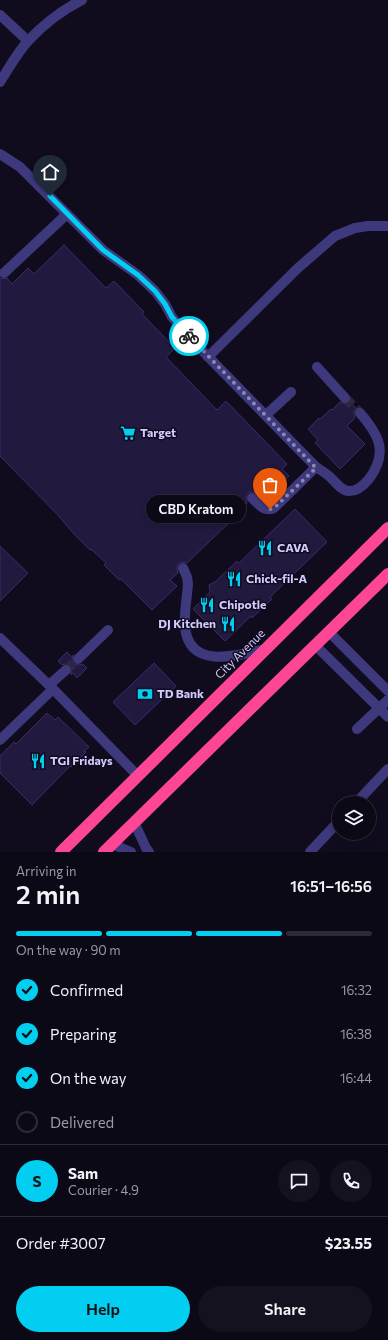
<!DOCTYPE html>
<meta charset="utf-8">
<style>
body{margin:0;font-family:Commissioner,sans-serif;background:#15121f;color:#f1f3f6;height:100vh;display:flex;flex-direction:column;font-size:15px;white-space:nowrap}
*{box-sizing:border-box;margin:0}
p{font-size:13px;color:#9a9aa1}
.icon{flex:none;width:22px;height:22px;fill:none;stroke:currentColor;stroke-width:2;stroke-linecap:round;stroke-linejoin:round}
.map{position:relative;height:852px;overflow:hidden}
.drawer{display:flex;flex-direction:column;background:#0c0916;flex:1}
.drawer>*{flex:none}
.buttons{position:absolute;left:332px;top:796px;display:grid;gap:8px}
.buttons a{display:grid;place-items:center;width:44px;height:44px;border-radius:50%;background:#0c0916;box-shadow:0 2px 10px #0003,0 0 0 1px #2c2a35;font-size:20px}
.pin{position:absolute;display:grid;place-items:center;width:34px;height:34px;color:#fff;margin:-41px -17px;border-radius:50% 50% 50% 0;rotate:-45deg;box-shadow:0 0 4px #0007}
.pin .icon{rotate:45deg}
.courier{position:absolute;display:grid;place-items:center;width:40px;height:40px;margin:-20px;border:3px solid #02cef2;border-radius:50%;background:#fff;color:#222;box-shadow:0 1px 5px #0007}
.bubble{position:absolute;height:28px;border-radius:14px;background:#0c0916;box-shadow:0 2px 10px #0003,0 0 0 1px #2c2a35;font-size:13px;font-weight:600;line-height:28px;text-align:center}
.headline em{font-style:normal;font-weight:600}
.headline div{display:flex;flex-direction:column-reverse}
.headline{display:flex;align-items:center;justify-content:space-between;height:68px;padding:0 16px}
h1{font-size:26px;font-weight:600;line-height:30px}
.bar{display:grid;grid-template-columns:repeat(4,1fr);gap:6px 4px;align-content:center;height:48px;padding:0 16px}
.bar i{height:5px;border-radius:3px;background:#2c2a35}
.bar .selected{background:#02cef2}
.bar p{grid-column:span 4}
.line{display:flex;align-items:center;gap:10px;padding:0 16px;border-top:1px solid #2c2a35}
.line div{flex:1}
.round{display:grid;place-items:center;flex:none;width:42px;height:42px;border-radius:21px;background:#15121f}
ol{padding:0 16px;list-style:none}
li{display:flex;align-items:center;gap:12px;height:44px}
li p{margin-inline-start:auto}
li .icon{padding:4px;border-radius:50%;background:#02cef2;color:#111;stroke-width:4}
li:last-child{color:#9a9aa1}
li i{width:22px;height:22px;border:2px solid #2c2a35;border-radius:50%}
.cta{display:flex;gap:8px;margin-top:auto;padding:8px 16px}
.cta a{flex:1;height:46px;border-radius:24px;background:#02cef2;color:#111;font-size:16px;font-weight:600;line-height:46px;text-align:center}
.cta a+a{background:#15121f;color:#f1f3f6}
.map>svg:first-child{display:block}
</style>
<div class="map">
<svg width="388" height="852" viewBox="0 0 388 852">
<rect width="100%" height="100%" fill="#100c1e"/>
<g fill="#22193f" stroke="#3b2b6b">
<polygon points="64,245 106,288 114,281 144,312 142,314 175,348 166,357 217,410 226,401 287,464 282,469 289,476 264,500 258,493 251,492 248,493 246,497 247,503 235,514 236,516 187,563 183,562 178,564 177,568 178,573 170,580 177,586 152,610 121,579 119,580 104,565 106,563 91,549 90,550 73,533 57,514 0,456 0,278 2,279 7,278 12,284 28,268 34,274"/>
<polygon points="340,402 346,404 350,402 356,408 354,414 355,418 347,426 365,444 340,469 315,443 318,440 308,429 319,418 320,419 331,409 332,410"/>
<polygon points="295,509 327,542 270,597 272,599 252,618 251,616 225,641 193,609 210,592 209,585 215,582 237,561 239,563"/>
<polygon points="0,546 28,573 0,601"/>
<polygon points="67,652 72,657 73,655 72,660 74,664 79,665 83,664 87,668 77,678 73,673 71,675 72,669 71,665 65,664 62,665 58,661"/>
<polygon points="154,663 176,686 135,725 113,702"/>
<polygon points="47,713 55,720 58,717 89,747 84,751 86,752 71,767 70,766 32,805 0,773 0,756 14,742 16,744"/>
</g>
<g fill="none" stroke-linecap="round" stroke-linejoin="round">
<g stroke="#2d2840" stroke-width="10" stroke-dasharray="10 5" stroke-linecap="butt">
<polyline points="345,398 360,413"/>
<polyline points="66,670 78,659"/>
</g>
<g stroke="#3e387d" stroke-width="10">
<polyline points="0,15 28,41"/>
<path d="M0 82C9 68 17 53 28 41 43 25 62 10 82 0"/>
<path d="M0 154 20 167 103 250 138 275 155 291 165 304 172 317 184 332 316 467C321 470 325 473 329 476 335 481 340 490 348 491 356 492 364 485 369 479 388 453 380 436 360 413"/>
<polyline points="4,273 67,214"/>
<polyline points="208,357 298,268 335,236 355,228 368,226 388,226"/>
<polyline points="317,367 345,398"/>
<polyline points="266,415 291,392"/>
<path d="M252 498C259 505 264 512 274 508L316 467"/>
<path d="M183 568 187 577 188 584C187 598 184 612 185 626 188 670 237 656 265 649"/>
<polyline points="329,632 388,691"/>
<polyline points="0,638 53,689"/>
<polyline points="315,645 388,717"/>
<polyline points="78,659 108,630"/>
<polyline points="49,685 66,670"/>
<polyline points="357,729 388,700"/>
<polyline points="0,740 53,689 138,776"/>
<polyline points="356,803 388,769"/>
<polyline points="134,822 146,848 149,852"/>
<polyline points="112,844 131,852"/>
<polyline points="310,852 339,821"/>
</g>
<g stroke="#fd4695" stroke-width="12">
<polyline points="61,852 388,528"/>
<polyline points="104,852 388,574"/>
</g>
</g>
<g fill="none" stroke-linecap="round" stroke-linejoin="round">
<polyline stroke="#8f88b0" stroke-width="4" stroke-dasharray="0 7.2" points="189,336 316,468 274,508 270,509"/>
<polyline stroke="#02cef2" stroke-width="5" points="50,196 103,250 138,275 155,291 165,304 172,317 189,336"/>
</g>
<defs>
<g id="supermarket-bare" transform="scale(1.2)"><path d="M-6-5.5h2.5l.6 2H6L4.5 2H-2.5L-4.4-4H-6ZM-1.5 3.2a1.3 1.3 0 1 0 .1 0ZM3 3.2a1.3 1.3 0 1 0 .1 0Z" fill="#02cef2" stroke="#100c1e" stroke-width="2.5" paint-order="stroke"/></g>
<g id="restaurant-bare" transform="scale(1.2)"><path d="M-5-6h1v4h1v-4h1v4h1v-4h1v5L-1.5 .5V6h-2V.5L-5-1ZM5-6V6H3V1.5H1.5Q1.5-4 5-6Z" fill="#02cef2" stroke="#100c1e" stroke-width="2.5" paint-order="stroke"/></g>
<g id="bank-bare" transform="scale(1.2)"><path d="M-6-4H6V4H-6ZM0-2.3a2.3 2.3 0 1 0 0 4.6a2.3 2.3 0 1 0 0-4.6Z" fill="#02cef2" stroke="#100c1e" stroke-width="2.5" paint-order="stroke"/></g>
</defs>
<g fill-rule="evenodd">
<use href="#supermarket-bare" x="128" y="433"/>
<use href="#restaurant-bare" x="265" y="548"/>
<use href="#restaurant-bare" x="234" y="579"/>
<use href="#restaurant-bare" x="207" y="605"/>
<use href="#restaurant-bare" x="228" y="624"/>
<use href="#bank-bare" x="145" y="694"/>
<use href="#restaurant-bare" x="38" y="761"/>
</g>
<g text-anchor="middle" stroke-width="3" stroke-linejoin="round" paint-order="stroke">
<g font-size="12" font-weight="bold" fill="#d3cafe" stroke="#100c1e" text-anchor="start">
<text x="140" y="437">Target</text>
<text x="277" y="552">CAVA</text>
<text x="246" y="583">Chick-fil-A</text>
<text x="219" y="609">Chipotle</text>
<text x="216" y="628" text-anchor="end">DJ Kitchen</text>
<text x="157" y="698">TD Bank</text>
<text x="50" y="765">TGI Fridays</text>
</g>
<g font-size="12" fill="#d3cafe" stroke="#100c1e">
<text transform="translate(240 654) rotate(-45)" y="4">City Avenue</text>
</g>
</g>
</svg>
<div class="buttons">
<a><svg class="icon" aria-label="layers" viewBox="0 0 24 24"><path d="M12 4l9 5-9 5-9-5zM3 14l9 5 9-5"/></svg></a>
</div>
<div class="pin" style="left:270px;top:509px;background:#ea580c"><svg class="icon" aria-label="bag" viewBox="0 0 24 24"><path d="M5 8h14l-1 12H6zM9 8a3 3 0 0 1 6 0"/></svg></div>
<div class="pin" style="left:50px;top:196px;background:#1f2937"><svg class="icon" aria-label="home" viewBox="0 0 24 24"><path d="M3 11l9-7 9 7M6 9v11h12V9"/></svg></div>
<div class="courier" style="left:189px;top:336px"><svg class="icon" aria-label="bike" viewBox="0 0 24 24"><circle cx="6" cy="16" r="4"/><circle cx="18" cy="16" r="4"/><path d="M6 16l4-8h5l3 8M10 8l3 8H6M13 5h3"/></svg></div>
<div class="bubble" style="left:146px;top:495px;width:100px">CBD Kratom</div>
</div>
<section class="drawer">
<div class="headline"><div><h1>2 min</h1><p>Arriving in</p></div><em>16:51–16:56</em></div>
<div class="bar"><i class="selected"></i><i class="selected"></i><i class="selected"></i><i></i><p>On the way · 90 m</p></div>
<ol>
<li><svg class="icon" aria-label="check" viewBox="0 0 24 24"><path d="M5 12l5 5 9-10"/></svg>Confirmed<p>16:32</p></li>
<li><svg class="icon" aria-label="check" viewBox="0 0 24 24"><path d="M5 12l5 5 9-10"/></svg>Preparing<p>16:38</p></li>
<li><svg class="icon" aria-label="check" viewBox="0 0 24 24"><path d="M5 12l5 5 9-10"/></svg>On the way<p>16:44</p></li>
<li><i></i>Delivered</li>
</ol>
<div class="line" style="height:72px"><b class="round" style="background:#02cef2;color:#111">S</b><div><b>Sam</b><p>Courier · 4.9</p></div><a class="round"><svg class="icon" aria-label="chat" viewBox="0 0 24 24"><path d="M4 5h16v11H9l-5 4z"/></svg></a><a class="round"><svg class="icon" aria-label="phone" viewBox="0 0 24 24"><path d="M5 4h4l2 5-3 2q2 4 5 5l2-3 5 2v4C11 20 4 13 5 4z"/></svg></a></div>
<div class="line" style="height:52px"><div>Order #3007</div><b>$23.55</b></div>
<div class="cta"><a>Help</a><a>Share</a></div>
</section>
